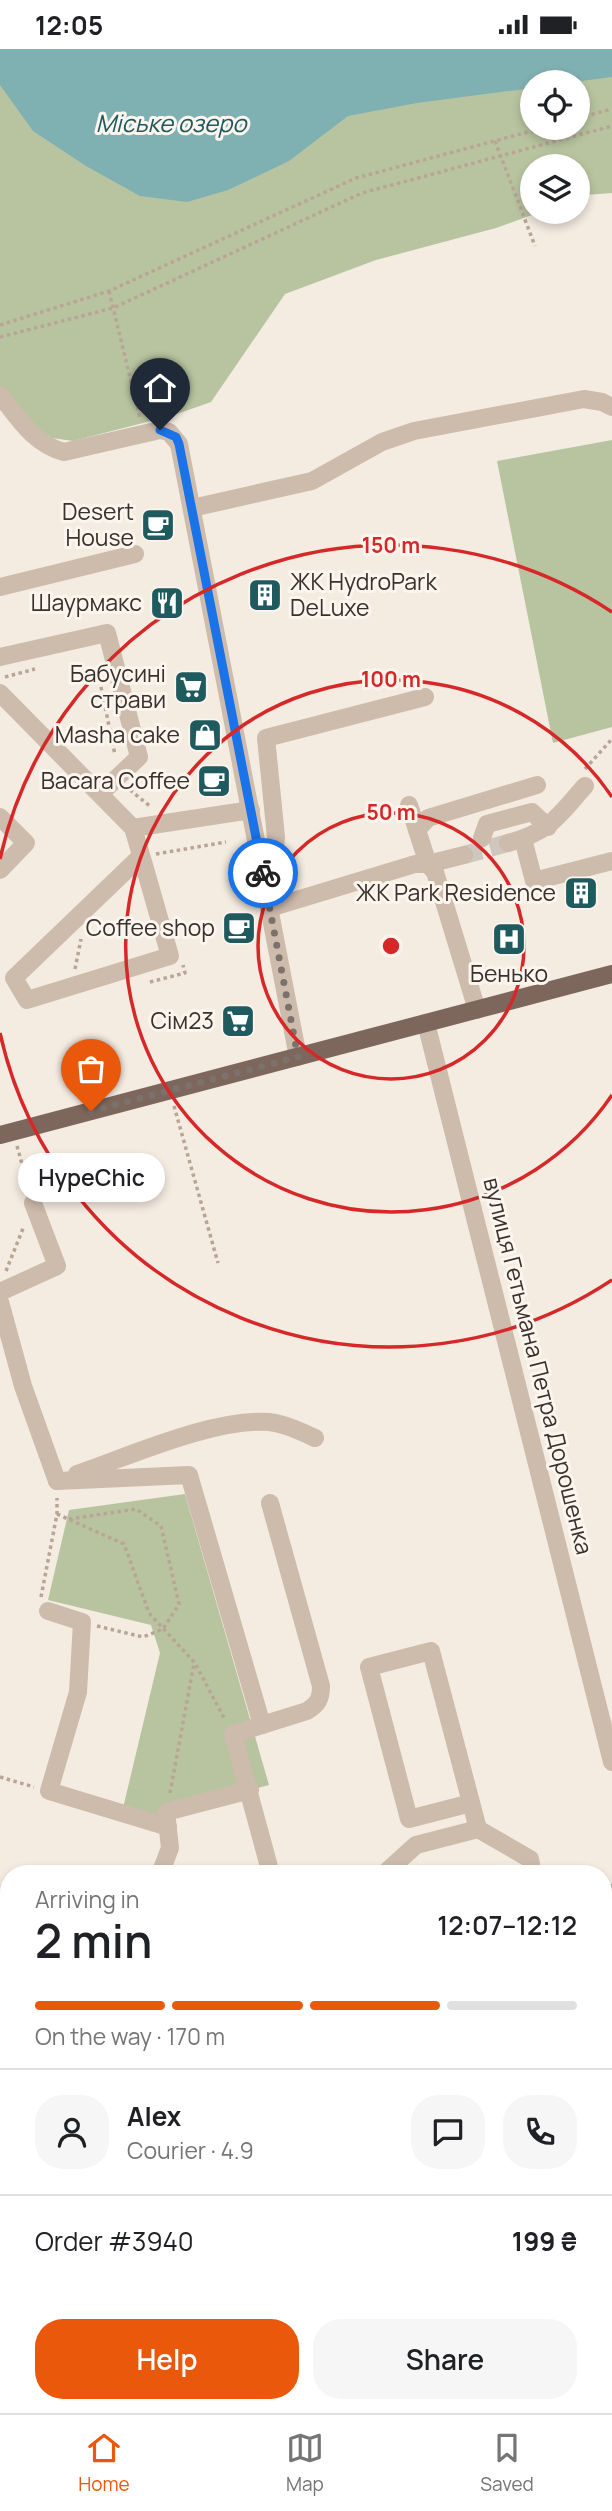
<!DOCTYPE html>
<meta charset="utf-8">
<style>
body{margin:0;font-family:Manrope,sans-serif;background:#f6f6f6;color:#202124;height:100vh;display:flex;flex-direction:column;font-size:26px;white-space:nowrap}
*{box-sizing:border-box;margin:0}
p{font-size:23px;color:#757577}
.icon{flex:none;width:38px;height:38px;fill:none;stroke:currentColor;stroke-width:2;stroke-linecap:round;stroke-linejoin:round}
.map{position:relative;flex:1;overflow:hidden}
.panel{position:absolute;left:0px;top:1816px;width:612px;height:548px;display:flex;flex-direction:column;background:#fff;border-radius:28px 28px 0 0;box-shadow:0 4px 10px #0003}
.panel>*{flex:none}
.controls{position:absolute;left:520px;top:21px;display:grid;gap:14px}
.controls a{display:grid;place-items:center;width:70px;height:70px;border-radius:50%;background:#fff;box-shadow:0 4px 10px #0003;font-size:35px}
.pin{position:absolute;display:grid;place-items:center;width:60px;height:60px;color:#fff;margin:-72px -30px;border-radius:50% 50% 50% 0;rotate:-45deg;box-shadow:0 0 7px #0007}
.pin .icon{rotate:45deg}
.courier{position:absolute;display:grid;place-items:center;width:70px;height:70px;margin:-35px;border:5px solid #1a73e8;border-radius:50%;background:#fff;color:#222;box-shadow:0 2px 9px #0007}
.bubble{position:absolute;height:49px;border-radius:24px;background:#fff;box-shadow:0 4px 10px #0003;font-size:23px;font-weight:600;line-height:49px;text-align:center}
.headline em{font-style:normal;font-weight:600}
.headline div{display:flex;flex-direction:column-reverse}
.headline{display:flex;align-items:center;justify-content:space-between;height:119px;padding:0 35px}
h1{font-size:46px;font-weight:600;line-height:52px}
.bar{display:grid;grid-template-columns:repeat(4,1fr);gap:10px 7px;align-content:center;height:84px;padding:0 35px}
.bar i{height:9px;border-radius:5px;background:#e0e0e0}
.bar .current{background:#ea580c}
.bar p{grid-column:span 4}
.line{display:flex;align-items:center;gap:18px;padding:0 35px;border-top:2px solid #e0e0e0}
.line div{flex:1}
.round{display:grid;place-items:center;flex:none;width:74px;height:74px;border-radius:28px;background:#f6f6f6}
.primary-button{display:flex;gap:14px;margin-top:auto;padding:14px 35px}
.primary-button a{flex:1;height:80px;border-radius:28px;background:#ea580c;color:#fff;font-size:28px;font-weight:600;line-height:80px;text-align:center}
.primary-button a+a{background:#f6f6f6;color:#202124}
.status{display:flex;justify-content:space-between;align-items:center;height:49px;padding:0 35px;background:#fff;direction:ltr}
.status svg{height:19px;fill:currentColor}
.dock{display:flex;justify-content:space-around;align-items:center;height:98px;border-top:2px solid #e0e0e0;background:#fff;font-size:19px;color:#757577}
.dock a{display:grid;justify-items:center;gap:4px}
.dock .current{color:#ea580c}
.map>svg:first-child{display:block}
</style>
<div class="status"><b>12:05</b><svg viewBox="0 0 49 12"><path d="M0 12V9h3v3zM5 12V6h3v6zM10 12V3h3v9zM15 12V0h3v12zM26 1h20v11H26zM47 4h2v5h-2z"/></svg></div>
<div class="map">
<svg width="612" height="2364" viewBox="0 0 612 2364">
<rect width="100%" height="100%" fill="#f4ebe1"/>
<g fill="#b8c4a0" fill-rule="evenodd">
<path d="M0 0H612V144L586 146 578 149V117H532V163H540L496 179 376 211 285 245 211 353 174 366 73 392 52 389 36 379 21 364 0 337ZM532 33H578V79H532Z"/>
<polygon points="612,391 612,678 553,694 497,412"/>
<polygon points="185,1445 269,1736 151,1768 123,1759 160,1604 151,1576 48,1551 69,1461"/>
<polygon points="604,2199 612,2204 612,2313 604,2316"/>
</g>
<polygon fill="#7fb0b2" points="0,0 612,0 612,28 574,33 532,33 532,39 417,54 348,67 289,112 228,141 187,153 140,147 86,117 33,82 0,36"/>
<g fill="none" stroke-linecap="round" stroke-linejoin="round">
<polyline stroke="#cfc6bd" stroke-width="18" stroke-dasharray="18 9" stroke-linecap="butt" points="464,806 508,794"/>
<g stroke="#b9a596" stroke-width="3.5" stroke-dasharray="3.5 3.5" stroke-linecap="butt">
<polyline points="578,69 612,60"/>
<polyline points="495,92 535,197"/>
<polyline points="109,242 140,369"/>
<polyline points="0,276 109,242 356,129 543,79"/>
<polyline points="0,288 113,259 362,144 612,77"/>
<polyline points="5,628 35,620"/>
<polyline points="101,638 115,706"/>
<polyline points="585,720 612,690"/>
<polyline points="130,741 151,758"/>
<polyline points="156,805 226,793"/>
<polyline points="75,920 81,890"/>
<polyline points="150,933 185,924 183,916"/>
<polyline points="174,1057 218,1214"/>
<polyline points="17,1097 28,1137"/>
<polyline points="6,1222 24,1177"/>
<polyline points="57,1465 124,1495 149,1564 195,1614 225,1671"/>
<polyline points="69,1470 136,1460 161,1477 179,1555 163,1580 143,1588 97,1577"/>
<polyline points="41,1548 57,1465 57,1449"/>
<polyline points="0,1728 34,1738"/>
<polyline points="170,1744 194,1614"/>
<polyline points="0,1979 9,1991"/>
<polyline points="604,2209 612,2214"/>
</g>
<g stroke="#cdbbac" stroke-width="18">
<path d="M0 346C19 370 34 395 64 403L160 381 169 383 179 395 298 1008"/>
<polyline points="192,459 312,432 382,393 414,382 584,350 602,353 612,358"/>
<polyline points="0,538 135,505"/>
<polyline points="0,608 107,584 139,708 100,745"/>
<polyline points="0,644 133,779 251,761"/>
<polyline points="425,648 266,689 276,788 270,859 415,815 428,815 435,823 477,961"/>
<polyline points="409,756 428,815 464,806"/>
<polyline points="0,768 26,794 0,821"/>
<polyline points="133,779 144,816 170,907 27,951 14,929 141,807"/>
<polyline points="417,781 428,769 537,736"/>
<polyline points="482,789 487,775 532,763 548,778"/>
<polyline points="523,790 534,832 612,812"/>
<path d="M508 794C550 783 558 767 585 737"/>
<polyline points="426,974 612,1713"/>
<polyline points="0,1243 57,1217 33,1154"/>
<polyline points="0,1253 23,1337 57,1432"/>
<path d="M77 1425C130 1407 214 1369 269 1373 285 1375 300 1382 315 1389"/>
<polyline points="57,1432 189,1426 262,1676"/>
<path d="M270 1454 321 1637C321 1650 318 1655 307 1662L233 1685 271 1825"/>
<polyline points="48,1562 82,1573 78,1643 49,1742 168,1778"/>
<polyline points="471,1754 409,1770 369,1618 431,1602 478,1780 530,1810 533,1825"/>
<polyline points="160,1825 170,1799 166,1763 250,1741"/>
<polyline points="384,1825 416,1796 478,1780"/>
<polyline points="604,1848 612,1844"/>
<polyline points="0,1939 9,1942"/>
<polyline points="0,2136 9,2102"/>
<polyline points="604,2333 612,2331"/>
<polyline points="203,2364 206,2356"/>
<polyline points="493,2364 523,2356"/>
</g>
<polyline stroke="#7d675c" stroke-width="18" points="0,1086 612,925"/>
</g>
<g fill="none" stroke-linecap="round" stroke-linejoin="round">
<polyline stroke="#7c716b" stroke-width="7" stroke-dasharray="0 12.6" points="91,1062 298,1008 263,824"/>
<polyline stroke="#1a73e8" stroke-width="9" points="160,381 176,388 179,395 263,824"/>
</g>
<g fill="none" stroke="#d62828" stroke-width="3.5">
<circle cx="391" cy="897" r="133"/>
<path d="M612 1046A266 266 0 1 1 612 748"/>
<path d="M612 1231A400 400 0 0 1 0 984M0 810A400 400 0 0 1 612 563"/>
</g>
<defs>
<g id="cafe-square" transform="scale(1.75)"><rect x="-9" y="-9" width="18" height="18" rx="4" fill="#1f5a5e" stroke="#fbf5ee"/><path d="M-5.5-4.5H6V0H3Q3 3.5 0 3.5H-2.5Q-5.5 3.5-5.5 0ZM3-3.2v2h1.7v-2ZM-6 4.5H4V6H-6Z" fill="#fff"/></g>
<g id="building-square" transform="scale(1.75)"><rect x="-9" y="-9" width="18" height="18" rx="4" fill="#1f5a5e" stroke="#fbf5ee"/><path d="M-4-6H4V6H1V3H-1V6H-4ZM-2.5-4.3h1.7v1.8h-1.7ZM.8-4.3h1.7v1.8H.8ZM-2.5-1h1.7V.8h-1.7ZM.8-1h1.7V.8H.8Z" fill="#fff"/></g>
<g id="restaurant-square" transform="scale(1.75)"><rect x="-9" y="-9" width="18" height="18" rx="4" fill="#1f5a5e" stroke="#fbf5ee"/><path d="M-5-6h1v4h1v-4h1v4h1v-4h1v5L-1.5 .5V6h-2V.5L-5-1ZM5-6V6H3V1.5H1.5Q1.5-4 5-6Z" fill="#fff"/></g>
<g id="supermarket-square" transform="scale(1.75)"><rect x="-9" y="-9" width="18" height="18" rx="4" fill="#1f5a5e" stroke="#fbf5ee"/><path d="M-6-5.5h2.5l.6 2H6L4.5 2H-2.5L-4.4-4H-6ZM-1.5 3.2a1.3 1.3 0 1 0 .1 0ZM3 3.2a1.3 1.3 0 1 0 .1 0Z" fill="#fff"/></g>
<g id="shop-square" transform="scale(1.75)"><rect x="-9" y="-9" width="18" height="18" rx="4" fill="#1f5a5e" stroke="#fbf5ee"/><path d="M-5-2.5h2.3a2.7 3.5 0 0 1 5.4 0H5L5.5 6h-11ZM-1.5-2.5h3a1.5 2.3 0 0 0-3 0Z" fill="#fff"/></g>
<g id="hospital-square" transform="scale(1.75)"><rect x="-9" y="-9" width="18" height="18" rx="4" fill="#1f5a5e" stroke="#fbf5ee"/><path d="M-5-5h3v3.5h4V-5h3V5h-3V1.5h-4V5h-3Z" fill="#fff"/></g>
</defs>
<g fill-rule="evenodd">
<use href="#cafe-square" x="158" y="476"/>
<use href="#building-square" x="265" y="546"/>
<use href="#restaurant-square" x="167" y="554"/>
<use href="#supermarket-square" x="191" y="638"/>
<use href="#shop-square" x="205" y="686"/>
<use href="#cafe-square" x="214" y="732"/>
<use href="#building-square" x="581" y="844"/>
<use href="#cafe-square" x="239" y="879"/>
<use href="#hospital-square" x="509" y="890"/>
<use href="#supermarket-square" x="238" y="972"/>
</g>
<g text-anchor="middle" stroke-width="6" stroke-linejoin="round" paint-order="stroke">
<g font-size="23" fill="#3b302b" stroke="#fbf5ee" text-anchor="end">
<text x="134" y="471">Desert<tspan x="134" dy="26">House</tspan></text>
<text x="290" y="541" text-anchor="start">ЖК HydroPark<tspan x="290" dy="26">DeLuxe</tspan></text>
<text x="142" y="562">Шаурмакс</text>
<text x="166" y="633">Бабусині<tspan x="166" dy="26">страви</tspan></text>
<text x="180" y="694">Masha cake</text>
<text x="190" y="740">Bacara Coffee</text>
<text x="556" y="852">ЖК Park Residence</text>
<text x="215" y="887">Coffee shop</text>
<text x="509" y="933" text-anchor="middle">Бенько</text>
<text x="214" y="980">Сім23</text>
</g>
<g font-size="23" fill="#3b302b" stroke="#fbf5ee">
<text transform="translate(538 1317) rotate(76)" y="8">вулиця Гетьмана Петра Дорошенка</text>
</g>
<g font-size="24" font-style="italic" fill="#1f5a5e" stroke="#fbf5ee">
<text x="171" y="83">Міське озеро</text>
</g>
</g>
<circle cx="391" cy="897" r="10" fill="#d62828" stroke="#fbf5ee" stroke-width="3.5"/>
<g font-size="21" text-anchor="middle" font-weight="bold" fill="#d62828" stroke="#fbf5ee" stroke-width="6" stroke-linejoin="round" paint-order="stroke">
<text x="391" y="504">150 m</text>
<text x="391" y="638">100 m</text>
<text x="391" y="771">50 m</text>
</g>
</svg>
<div class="controls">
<a><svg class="icon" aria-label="locate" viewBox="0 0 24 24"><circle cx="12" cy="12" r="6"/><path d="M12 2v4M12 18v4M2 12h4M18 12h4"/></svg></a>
<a><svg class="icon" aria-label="layers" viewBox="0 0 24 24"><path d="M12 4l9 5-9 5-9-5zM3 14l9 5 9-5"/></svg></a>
</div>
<div class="pin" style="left:91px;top:1062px;background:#ea580c"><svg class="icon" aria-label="bag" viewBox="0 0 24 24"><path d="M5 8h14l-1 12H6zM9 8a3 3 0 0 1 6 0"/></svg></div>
<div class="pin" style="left:160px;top:381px;background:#1f2937"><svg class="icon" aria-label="home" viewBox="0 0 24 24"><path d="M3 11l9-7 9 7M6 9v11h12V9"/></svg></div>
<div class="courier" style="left:263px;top:824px"><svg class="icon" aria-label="bike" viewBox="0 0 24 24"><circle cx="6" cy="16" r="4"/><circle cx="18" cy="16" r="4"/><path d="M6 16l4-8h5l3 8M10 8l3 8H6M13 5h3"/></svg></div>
<div class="bubble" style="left:18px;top:1104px;width:147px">HypeChic</div>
<section class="panel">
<div class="headline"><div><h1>2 min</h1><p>Arriving in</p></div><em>12:07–12:12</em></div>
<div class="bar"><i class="current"></i><i class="current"></i><i class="current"></i><i></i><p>On the way · 170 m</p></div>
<div class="line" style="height:126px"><a class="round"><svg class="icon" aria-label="person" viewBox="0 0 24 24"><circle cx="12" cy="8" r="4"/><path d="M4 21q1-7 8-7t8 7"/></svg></a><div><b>Alex</b><p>Courier · 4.9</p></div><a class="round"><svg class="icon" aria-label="chat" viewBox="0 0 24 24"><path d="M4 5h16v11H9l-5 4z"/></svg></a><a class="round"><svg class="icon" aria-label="phone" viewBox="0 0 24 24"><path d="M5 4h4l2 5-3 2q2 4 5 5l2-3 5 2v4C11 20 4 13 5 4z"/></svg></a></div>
<div class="line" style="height:91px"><div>Order #3940</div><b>199 ₴</b></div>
<div class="primary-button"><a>Help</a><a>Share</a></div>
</section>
</div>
<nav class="dock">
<a class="current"><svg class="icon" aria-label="home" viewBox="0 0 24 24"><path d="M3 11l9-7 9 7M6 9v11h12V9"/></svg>Home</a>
<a><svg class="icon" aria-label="map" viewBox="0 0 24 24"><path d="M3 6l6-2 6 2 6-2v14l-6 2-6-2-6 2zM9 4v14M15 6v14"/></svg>Map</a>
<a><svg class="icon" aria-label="saved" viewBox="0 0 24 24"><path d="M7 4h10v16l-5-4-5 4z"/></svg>Saved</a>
</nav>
